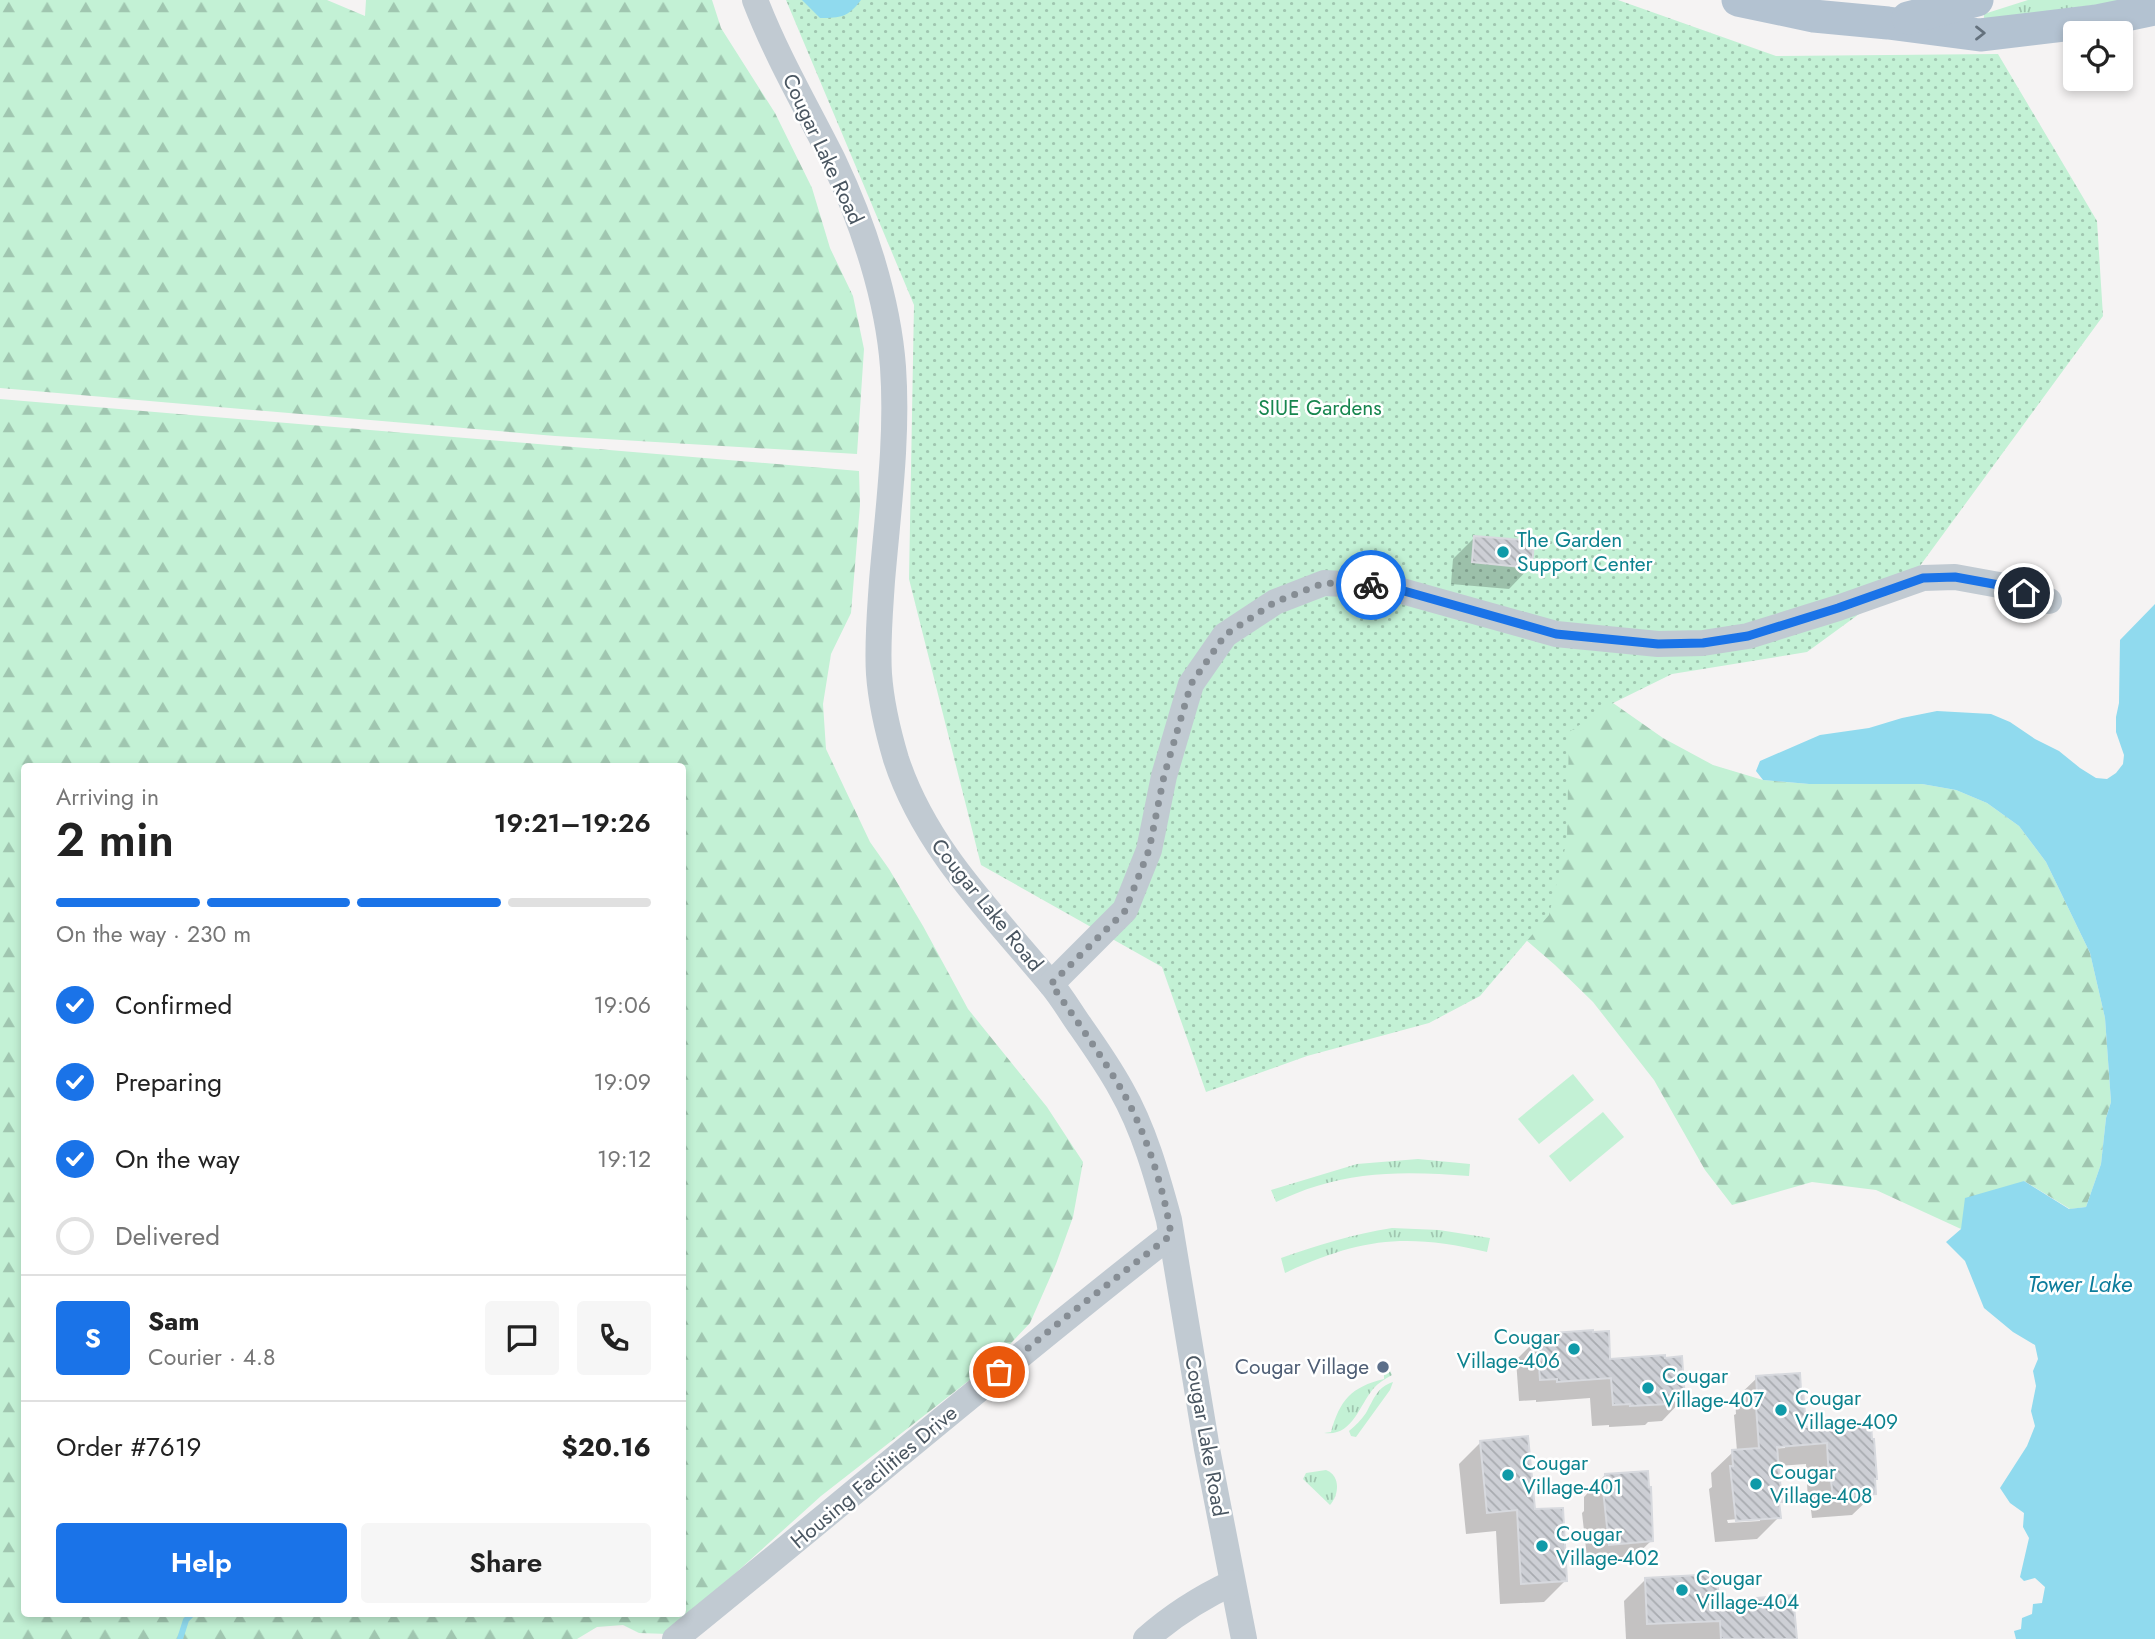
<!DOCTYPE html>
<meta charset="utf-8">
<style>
body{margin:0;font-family:Jost,sans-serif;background:#f6f6f6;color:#222;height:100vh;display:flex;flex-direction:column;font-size:26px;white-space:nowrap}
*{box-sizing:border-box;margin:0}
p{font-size:23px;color:#767676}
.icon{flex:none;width:38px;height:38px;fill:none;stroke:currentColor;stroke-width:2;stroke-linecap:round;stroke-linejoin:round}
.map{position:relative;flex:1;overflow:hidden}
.sheet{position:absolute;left:21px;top:763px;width:665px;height:854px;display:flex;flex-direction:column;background:#fff;border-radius:7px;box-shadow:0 4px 10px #0003}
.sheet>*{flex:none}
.tools{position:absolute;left:2063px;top:21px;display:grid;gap:14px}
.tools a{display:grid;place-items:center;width:70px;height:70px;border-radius:7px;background:#fff;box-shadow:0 4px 10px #0003;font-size:35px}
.pin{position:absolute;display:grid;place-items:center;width:60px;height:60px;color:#fff;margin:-30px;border:4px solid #fff;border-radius:50%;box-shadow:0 2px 7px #0007}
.courier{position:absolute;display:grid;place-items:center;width:70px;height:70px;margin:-35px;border:5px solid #1a73e8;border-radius:50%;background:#fff;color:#222;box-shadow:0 2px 9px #0007}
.headline em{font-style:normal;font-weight:600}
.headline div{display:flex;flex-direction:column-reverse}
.headline{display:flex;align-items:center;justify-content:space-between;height:119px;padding:0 35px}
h1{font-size:46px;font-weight:600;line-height:52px}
.bar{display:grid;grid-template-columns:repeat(4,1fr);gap:10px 7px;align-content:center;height:84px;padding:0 35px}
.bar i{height:9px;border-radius:5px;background:#e0e0e0}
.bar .current{background:#1a73e8}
.bar p{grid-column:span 4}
.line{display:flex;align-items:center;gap:18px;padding:0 35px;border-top:2px solid #e0e0e0}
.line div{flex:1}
.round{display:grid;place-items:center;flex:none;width:74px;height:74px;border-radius:7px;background:#f6f6f6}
ol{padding:0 35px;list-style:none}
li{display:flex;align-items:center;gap:21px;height:77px}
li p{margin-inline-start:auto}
li .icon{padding:7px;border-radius:50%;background:#1a73e8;color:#fff;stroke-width:4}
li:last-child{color:#767676}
li i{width:38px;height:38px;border:4px solid #e0e0e0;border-radius:50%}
.primary-button{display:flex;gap:14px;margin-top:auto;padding:14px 35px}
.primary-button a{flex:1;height:80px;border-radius:7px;background:#1a73e8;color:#fff;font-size:28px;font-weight:600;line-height:80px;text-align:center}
.primary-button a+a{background:#f6f6f6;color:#222}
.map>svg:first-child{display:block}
</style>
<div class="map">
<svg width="2155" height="1639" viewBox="0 0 2155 1639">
<defs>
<pattern id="grass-tufts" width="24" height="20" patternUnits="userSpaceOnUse" patternTransform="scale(1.75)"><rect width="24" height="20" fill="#c3f1d5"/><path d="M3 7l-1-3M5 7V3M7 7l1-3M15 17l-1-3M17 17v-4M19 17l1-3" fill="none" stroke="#a0c6b0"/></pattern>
<pattern id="forest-firs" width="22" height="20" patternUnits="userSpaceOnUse" patternTransform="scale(1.75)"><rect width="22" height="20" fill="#c3f1d5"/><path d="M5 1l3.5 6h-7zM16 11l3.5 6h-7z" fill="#a0c6b0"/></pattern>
<pattern id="park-dots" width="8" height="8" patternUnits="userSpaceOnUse" patternTransform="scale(1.75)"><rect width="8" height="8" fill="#c3f1d5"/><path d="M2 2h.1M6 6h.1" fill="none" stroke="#a0c6b0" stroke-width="1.8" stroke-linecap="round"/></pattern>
<pattern id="building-back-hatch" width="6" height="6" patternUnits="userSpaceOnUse" patternTransform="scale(1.75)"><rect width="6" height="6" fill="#cdcfd5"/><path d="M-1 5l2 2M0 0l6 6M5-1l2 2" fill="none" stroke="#a8abb0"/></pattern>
</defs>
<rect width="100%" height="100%" fill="#f5f3f3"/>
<g fill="url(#grass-tufts)">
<polygon points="2028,0 2134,0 1984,19 1984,14"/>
<path d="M1418 1159 1470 1164 1469 1176C1418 1172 1367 1170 1317 1186 1303 1190 1290 1196 1276 1202L1271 1190 1357 1164Z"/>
<path d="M1392 1228 1439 1230 1490 1238 1487 1252C1406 1233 1361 1238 1285 1273L1281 1258C1318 1245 1353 1234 1392 1228Z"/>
<path d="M1384 1365 1388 1367 1392 1375C1385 1379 1378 1383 1373 1389 1359 1406 1352 1437 1324 1433L1331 1432C1340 1400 1351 1387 1384 1379Z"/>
<path d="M1393 1382 1390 1390 1356 1437 1351 1436 1349 1431C1356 1425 1361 1420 1366 1413 1374 1399 1377 1387 1393 1382Z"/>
<path d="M1326 1470C1341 1476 1339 1495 1330 1505L1303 1479 1306 1473Z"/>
</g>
<g fill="url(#forest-firs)" fill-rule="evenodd">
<polygon points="0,0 327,0 365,16 366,0 712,0 721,28 775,113 812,188 830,248 853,296 864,349 857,454 555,436 0,388"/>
<path d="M0 399 859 471 860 505 851 613 831 654 823 704 826 749 870 842 889 869 923 926 968 1009 1047 1107 1083 1162 1073 1217 1056 1264 1030 1323 994 1361 821 1496 668 1634 639 1633 623 1625 597 1627 577 1639H0ZM24 766H682V1614H24Z"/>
<polygon points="1603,696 1663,738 1713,765 1763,780 1809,784 1922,784 1956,790 1987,803 2019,826 2046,862 2090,953 2105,1018 2111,1102 2106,1118 2101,1164 2086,1207 2070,1209 2024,1181 1961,1229 1876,1190 1812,1182 1732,1205 1705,1170 1654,1080 1593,1002 1555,965 1504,921 1468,809"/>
</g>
<polygon fill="url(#park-dots)" points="786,0 1618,0 1776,56 1998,54 2097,221 2103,316 1914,574 1807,652 1672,674 1609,705 1569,732 1567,840 1549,915 1480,996 1429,1023 1307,1056 1206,1092 1162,967 981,865 909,579 914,305"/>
<g fill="#c3f1d5">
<polygon points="1573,1074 1594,1100 1539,1144 1518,1119"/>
<polygon points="1603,1112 1624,1137 1570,1182 1549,1156"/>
</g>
<g fill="#90daee">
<path d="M802 0H861C848 17 841 18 820 18Z"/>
<polygon points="2155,604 2155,1639 2016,1639 2014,1631 2021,1629 2022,1618 2032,1614 2033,1604 2042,1603 2045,1587 2035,1578 2024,1581 2020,1577 2029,1538 2023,1527 2024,1513 2010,1503 2000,1488 2027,1446 2035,1426 2031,1411 2036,1386 2033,1371 2038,1359 2035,1345 2013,1332 1984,1308 1965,1261 1946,1242 1961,1229 1965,1198 2024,1181 2069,1209 2086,1207 2101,1164 2106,1118 2111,1102 2105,1018 2090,953 2046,862 2019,826 1987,803 1956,790 1922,784 1809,784 1763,780 1756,771 1760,761 1820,735 1869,728 1902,718 1937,711 1991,714 2010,722 2035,739 2059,751 2080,768 2096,778 2107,779 2116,773 2123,764 2124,755 2116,732 2116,717 2119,703 2120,640"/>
</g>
<g fill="#0003" fill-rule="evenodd">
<polygon points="1474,538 1530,567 1509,589 1451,584 1453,559"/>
<polygon points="1537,1339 1608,1361 1683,1399 1662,1421 1648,1422 1645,1425 1609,1427 1609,1425 1592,1426 1590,1398 1536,1402 1536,1400 1519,1401 1516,1360"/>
<path d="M1757 1378 1805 1429 1869 1424 1874 1494 1852 1515 1812 1518 1810 1502H1808L1806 1464 1777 1466 1780 1501 1778 1503 1779 1517 1757 1539 1715 1542 1709 1489 1712 1487 1711 1473 1733 1452 1737 1451 1734 1415 1736 1414 1735 1399ZM1785 1444V1448L1769 1449ZM1760 1517V1521L1728 1523 1727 1520Z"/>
<polygon points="1481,1442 1534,1510 1565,1581 1544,1602 1500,1604 1496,1531 1466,1534 1459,1464"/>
<polygon points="1605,1475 1651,1541 1629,1562 1588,1566 1582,1513 1584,1511 1584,1497"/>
<polygon points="1646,1579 1795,1639 1626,1639 1624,1601"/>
</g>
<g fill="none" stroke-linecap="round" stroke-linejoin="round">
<polyline stroke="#90daee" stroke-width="6" points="180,1639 186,1620 192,1614"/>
</g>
<g fill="url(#building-back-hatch)" stroke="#d7d9de" stroke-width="2">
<polygon points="1474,536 1534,541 1532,568 1472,562"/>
<polygon points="1593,1330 1593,1332 1609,1331 1610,1359 1665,1355 1665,1358 1682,1356 1685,1400 1668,1401 1669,1404 1630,1406 1630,1404 1613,1405 1611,1378 1557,1382 1557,1379 1540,1380 1537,1337 1553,1336 1554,1333"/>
<polygon points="1800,1373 1801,1390 1803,1389 1806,1427 1871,1423 1872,1439 1874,1439 1877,1479 1875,1479 1876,1494 1833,1497 1831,1481 1829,1481 1827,1443 1777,1447 1782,1502 1779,1502 1781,1518 1736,1521 1730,1466 1733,1466 1732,1450 1759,1448 1755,1392 1757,1392 1756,1376"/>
<polygon points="1528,1436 1535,1509 1563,1508 1567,1581 1521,1584 1517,1510 1487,1513 1480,1441"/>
<polygon points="1648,1471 1649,1487 1651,1487 1653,1541 1609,1545 1603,1490 1605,1490 1605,1474"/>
<polygon points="1717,1574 1719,1601 1793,1595 1797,1639 1721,1639 1720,1621 1647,1624 1645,1578"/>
</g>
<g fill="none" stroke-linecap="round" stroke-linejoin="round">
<g stroke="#c1cad2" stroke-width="26">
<path d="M755 0C777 57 807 108 834 162 863 223 888 299 893 367 898 438 888 510 882 581 880 612 877 643 879 674 881 702 888 732 896 759 925 848 992 913 1050 983 1062 997 1071 1013 1081 1027 1095 1047 1109 1067 1121 1089 1144 1129 1157 1176 1169 1220L1207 1449 1244 1639"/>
<polyline points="1051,984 1125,910 1149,850 1164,776 1191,684 1225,635 1275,602 1324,583 1384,586 1556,634 1658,644 1703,643 1748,636 1838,608 1923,578 1955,577 1999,585 2049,601"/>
<path d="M675 1639C841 1505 1003 1366 1171 1235"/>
<path d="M1146 1639C1173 1615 1200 1598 1232 1583"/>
</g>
<g stroke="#b3c2d1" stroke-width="33">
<polyline points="1738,0 1814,16 1888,23 1980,35 2097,21 2155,9"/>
<polyline points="1908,18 1977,0"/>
</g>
</g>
<defs><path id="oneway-chevron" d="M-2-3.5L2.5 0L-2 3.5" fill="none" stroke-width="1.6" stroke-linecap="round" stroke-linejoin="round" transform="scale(1.75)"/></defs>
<use stroke="#64717d" href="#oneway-chevron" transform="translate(1980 33)"/>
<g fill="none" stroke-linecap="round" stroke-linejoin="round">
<path stroke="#868d94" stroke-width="7" stroke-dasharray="0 12.6" d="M999 1372 1061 1321 1171 1235C1164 1188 1145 1129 1120 1087 1099 1052 1075 1018 1051 984L1125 911 1149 850 1164 776 1191 684 1225 635 1275 602 1324 583 1371 585"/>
<polyline stroke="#1a73e8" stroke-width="9" points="1371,585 1384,586 1404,591 1556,634 1658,644 1703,643 1748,636 1838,608 1923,578 1955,577 1999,585 2024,593"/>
</g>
<g fill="#0f9aa8" stroke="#fff" stroke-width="2.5">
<circle cx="1503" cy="552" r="7"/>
<circle cx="1574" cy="1349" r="7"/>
<circle cx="1648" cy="1388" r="7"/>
<circle cx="1781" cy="1410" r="7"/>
<circle cx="1508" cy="1475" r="7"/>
<circle cx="1756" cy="1484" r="7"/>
<circle cx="1542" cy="1546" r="7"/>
<circle cx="1682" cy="1590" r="7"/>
</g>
<circle fill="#5c6f8a" stroke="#fff" stroke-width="2.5" cx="1383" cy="1367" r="7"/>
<g text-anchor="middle" stroke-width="5" stroke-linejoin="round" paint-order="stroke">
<g font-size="21" fill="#4a5661" stroke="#fff">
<text transform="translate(823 149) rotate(65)" y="7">Cougar Lake Road</text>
<text transform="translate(987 905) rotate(51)" y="7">Cougar Lake Road</text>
<text transform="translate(1206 1436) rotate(80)" y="7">Cougar Lake Road</text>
<text transform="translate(874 1477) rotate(-40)" y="7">Housing Facilities Drive</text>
</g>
<g font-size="21" fill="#17864f" stroke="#fff">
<text x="1320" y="415">SIUE Gardens</text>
</g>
<g font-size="21" fill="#0d838f" stroke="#fff" text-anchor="start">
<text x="1517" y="547">The Garden<tspan x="1517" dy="24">Support Center</tspan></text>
<text x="1560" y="1344" text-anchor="end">Cougar<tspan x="1560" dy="24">Village-406</tspan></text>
<text x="1662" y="1383">Cougar<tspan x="1662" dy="24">Village-407</tspan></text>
<text x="1795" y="1405">Cougar<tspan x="1795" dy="24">Village-409</tspan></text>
<text x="1522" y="1470">Cougar<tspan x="1522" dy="24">Village-401</tspan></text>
<text x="1770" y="1479">Cougar<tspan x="1770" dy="24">Village-408</tspan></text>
<text x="1556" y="1541">Cougar<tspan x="1556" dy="24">Village-402</tspan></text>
<text x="1696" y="1585">Cougar<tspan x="1696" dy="24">Village-404</tspan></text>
</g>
<g font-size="21" fill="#4e5e75" stroke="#fff" text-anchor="end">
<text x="1369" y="1374">Cougar Village</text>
</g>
<g font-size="23" font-style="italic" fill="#0c7c9b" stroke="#fff">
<text x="2080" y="1292">Tower Lake</text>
</g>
</g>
</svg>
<div class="tools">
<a><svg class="icon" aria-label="locate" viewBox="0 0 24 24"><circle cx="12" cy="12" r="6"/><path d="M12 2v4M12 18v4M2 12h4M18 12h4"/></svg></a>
</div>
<div class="pin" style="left:999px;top:1372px;background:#ea580c"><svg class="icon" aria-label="bag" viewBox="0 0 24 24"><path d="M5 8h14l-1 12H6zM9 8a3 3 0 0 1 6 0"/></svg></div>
<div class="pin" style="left:2024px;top:593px;background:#1f2937"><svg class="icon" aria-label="home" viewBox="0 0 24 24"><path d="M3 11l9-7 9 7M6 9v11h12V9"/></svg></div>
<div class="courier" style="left:1371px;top:585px"><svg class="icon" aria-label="bike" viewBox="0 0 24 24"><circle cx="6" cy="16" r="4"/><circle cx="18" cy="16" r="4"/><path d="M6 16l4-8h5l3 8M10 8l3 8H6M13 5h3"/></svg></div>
<section class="sheet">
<div class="headline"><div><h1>2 min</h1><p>Arriving in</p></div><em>19:21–19:26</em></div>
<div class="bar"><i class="current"></i><i class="current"></i><i class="current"></i><i></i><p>On the way · 230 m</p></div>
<ol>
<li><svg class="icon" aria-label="check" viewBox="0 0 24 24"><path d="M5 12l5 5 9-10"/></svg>Confirmed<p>19:06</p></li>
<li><svg class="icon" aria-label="check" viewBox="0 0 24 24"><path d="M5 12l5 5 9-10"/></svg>Preparing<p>19:09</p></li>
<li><svg class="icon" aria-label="check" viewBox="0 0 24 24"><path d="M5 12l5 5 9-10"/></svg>On the way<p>19:12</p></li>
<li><i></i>Delivered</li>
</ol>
<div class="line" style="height:126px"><b class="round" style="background:#1a73e8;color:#fff">S</b><div><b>Sam</b><p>Courier · 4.8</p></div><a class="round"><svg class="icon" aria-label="chat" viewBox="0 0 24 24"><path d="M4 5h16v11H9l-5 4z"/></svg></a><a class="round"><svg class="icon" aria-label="phone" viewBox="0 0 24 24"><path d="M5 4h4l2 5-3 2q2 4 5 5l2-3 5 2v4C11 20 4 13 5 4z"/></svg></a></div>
<div class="line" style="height:91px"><div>Order #7619</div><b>$20.16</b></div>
<div class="primary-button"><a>Help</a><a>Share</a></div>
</section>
</div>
